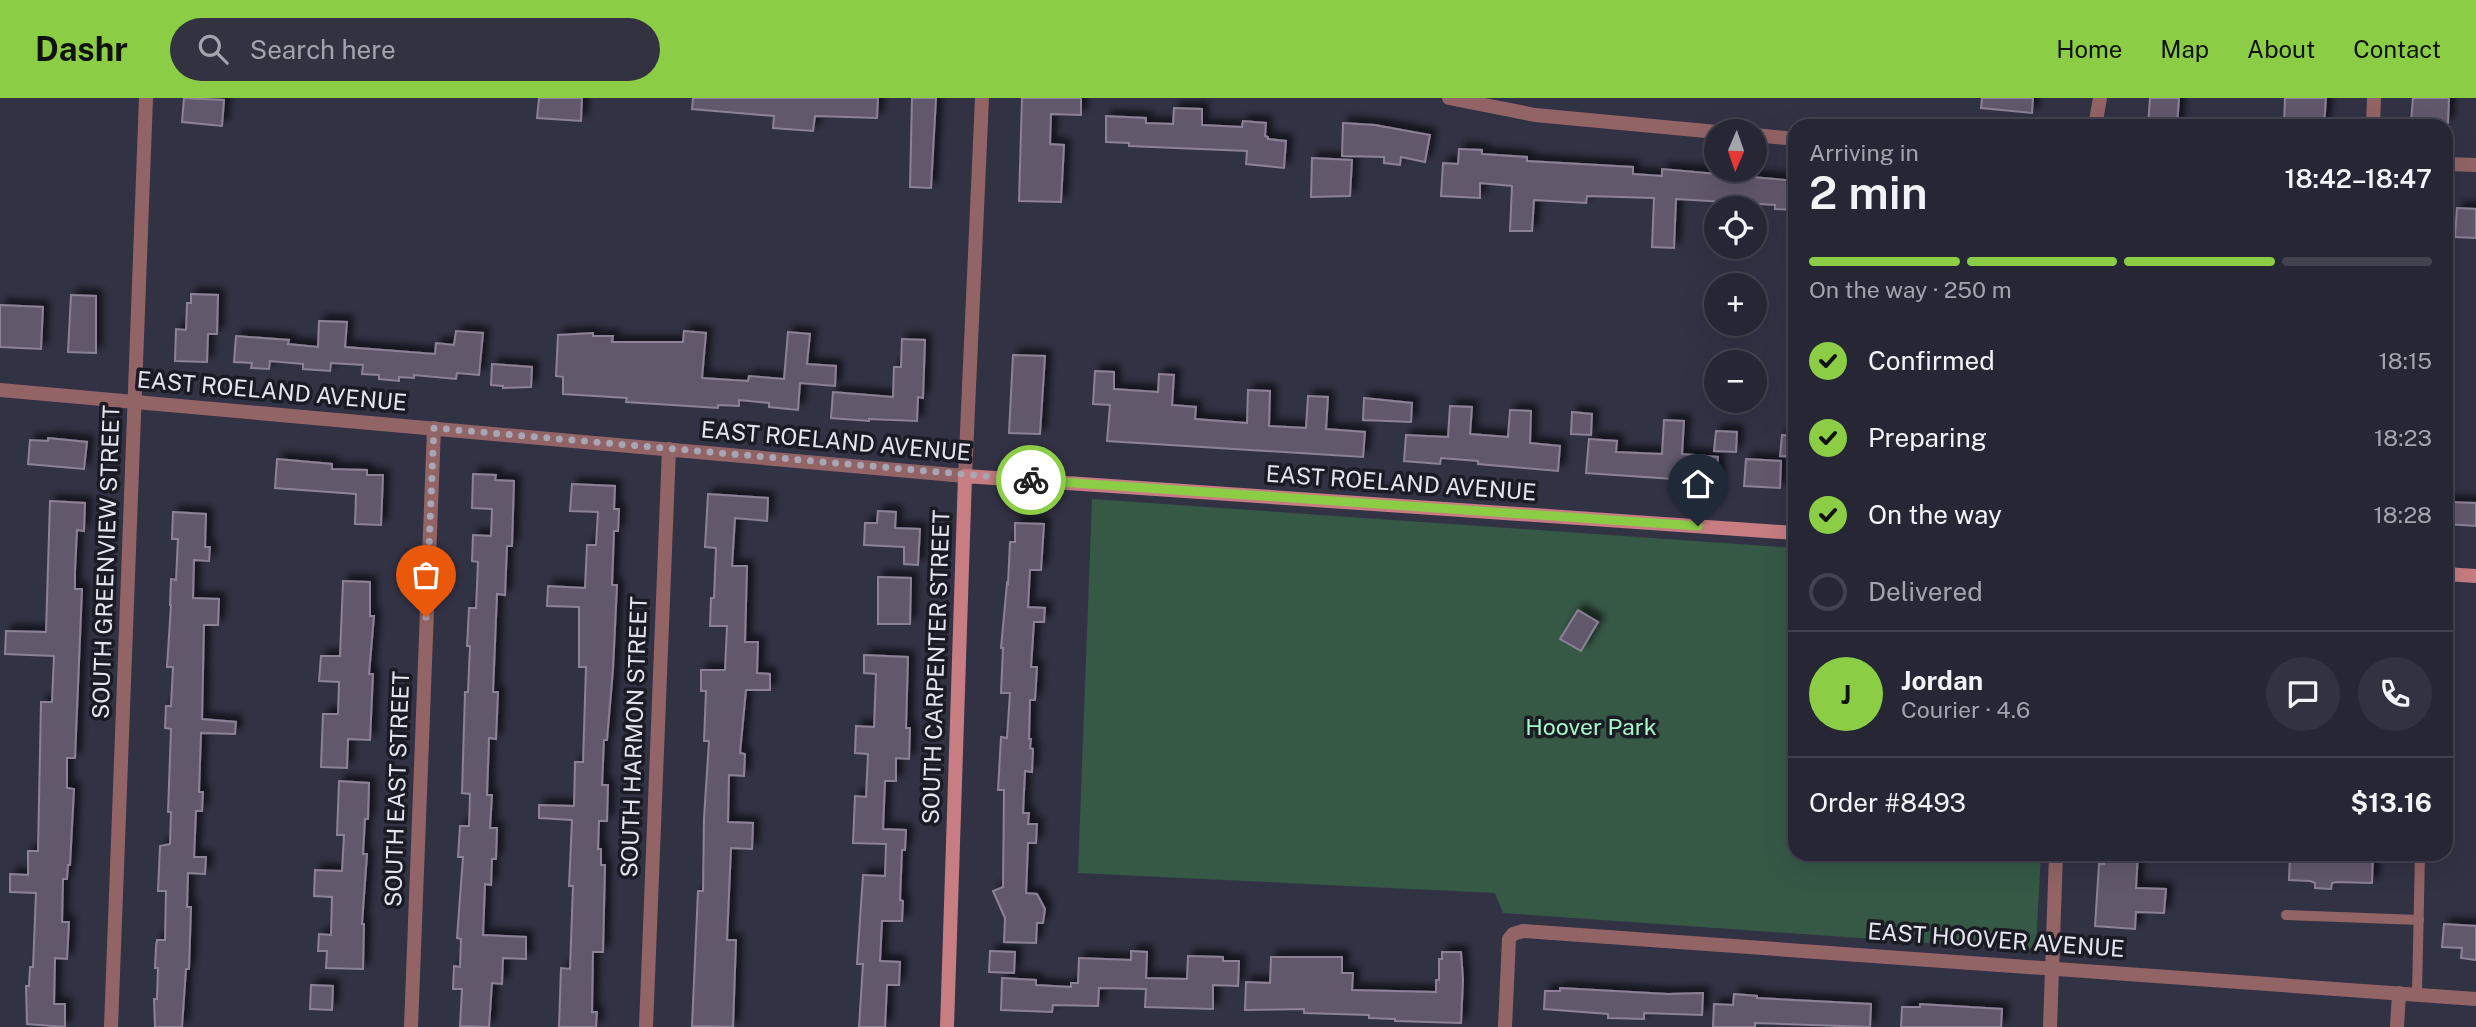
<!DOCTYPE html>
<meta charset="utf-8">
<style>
body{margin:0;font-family:"Public Sans",sans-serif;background:#323240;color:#f1f3f6;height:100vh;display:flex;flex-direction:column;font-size:26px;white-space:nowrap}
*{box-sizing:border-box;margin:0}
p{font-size:23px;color:#a4a5ac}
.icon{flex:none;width:38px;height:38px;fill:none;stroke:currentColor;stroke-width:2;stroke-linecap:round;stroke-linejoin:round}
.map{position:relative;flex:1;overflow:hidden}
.sheet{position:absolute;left:1788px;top:21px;width:665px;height:742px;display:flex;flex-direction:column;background:#262634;border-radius:21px;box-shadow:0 7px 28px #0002,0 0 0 2px #42434f}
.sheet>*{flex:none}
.needle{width:46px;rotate:182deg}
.tools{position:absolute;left:1704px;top:21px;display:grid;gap:14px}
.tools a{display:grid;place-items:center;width:63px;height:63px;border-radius:50%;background:#262634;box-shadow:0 7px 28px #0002,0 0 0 2px #42434f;font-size:35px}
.pin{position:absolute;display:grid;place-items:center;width:60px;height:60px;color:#fff;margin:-72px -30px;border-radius:50% 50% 50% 0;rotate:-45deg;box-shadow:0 0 7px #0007}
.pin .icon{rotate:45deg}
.courier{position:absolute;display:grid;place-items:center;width:70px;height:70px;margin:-35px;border:5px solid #8bce46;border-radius:50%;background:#fff;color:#222;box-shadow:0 2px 9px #0007}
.headline em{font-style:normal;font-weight:600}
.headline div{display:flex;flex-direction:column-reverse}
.headline{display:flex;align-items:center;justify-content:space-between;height:119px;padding:0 21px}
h1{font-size:46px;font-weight:600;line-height:52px}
.bar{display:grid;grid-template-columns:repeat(4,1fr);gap:10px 7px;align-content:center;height:84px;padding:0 21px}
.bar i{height:9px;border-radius:5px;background:#42434f}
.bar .on{background:#8bce46}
.bar p{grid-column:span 4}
.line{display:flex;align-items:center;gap:18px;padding:0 21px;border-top:2px solid #42434f}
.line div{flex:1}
.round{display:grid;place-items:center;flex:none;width:74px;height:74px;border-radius:37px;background:#323240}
ol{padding:0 21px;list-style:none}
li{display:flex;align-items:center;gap:21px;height:77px}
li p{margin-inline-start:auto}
li .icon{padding:7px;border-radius:50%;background:#8bce46;color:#111;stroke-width:4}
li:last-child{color:#a4a5ac}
li i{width:38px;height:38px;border:4px solid #42434f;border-radius:50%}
header{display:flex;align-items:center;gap:42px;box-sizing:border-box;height:98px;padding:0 35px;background:#8bce46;color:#111}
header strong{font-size:33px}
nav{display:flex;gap:38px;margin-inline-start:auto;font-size:24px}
.search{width:490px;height:63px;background:#323240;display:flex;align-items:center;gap:18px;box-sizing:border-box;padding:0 24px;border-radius:38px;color:#a4a5ac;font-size:26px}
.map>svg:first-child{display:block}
</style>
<header>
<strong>Dashr</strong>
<div class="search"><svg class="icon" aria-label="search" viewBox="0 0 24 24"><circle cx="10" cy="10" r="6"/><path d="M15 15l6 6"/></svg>Search here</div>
<nav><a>Home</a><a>Map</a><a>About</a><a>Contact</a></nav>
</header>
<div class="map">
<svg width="2476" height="929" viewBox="0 0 2476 929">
<defs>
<filter id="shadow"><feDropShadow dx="6" dy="-6" stdDeviation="3.5" flood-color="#0009"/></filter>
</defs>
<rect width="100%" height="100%" fill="#323245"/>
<polygon fill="#365946" points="1092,401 1795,450 1796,756 2041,756 2036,846 2029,852 1503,815 1495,795 1078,775"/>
<g fill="#62586c" stroke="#8c8196" stroke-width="2" filter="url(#shadow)">
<polygon points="184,0 224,2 222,28 182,24"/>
<polygon points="539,0 582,0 581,23 537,20"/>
<polygon points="693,0 878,0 877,20 815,18 813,33 773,30 774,18 692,11"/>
<polygon points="912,0 936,0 931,90 910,89"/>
<polygon points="1022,0 1081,0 1081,17 1051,16 1050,46 1064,47 1061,104 1019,103"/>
<polygon points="1982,0 2033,0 2032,15 1981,10"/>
<polygon points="2150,0 2179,0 2177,28 2148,28"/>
<polygon points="2285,0 2326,0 2324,28 2301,28 2301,26 2284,25"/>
<polygon points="2413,0 2449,0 2448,25 2411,23"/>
<polygon points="1174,10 1202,11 1202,27 1242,29 1243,23 1266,25 1265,38 1268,39 1268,41 1286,43 1284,70 1246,66 1247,53 1129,48 1129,45 1106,44 1106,18 1146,20 1146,25 1173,26"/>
<polygon points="1343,25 1375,27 1430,37 1425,64 1401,59 1400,67 1384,65 1384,59 1342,58"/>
<polygon points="1459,51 1482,52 1482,56 1527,59 1527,63 1633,69 1633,76 1662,78 1662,71 1796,83 1796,112 1775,111 1775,107 1676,101 1674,150 1652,149 1654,100 1587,98 1586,105 1534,102 1532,133 1510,133 1512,88 1480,85 1480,100 1441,98 1443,65 1458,66"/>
<polygon points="1312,60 1352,62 1350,98 1311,99"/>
<polygon points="2457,110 2476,111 2476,140 2455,139"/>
<polygon points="191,196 218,197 217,236 208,236 207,264 175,263 176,231 186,232 187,205 191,205"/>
<polygon points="71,197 96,198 96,255 68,254"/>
<polygon points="0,207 43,209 41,251 0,249"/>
<polygon points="319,223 347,224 345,249 435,256 436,245 454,247 456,233 483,235 479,277 457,275 456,281 414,277 414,280 399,279 399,283 379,281 379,277 362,276 363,267 331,265 330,273 303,271 303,266 270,263 269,271 251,270 252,265 234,264 236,238 289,242 288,246 318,249"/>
<polygon points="684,233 706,235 702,280 748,283 749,278 784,281 788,234 810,236 807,266 836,268 835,288 800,285 798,312 769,309 769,305 739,302 739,308 718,307 718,310 626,304 627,300 563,296 563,279 556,278 558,237 593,235 593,238 613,238 612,244 683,244"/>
<polygon points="902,241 925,242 923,300 918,299 917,323 869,321 869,323 831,320 833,294 893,299 894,269 901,269"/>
<polygon points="1013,257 1045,258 1040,336 1009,335"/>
<polygon points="492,266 532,269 531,289 503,290 503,288 491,287"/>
<polygon points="1095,273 1114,274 1114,291 1158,294 1159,276 1174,277 1172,307 1196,309 1195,321 1247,325 1248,292 1270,293 1269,328 1306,330 1308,298 1328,299 1326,331 1365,334 1363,359 1107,343 1110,307 1093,306"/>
<polygon points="1364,300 1412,305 1411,324 1363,322"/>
<polygon points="1450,308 1472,309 1470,336 1508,339 1510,312 1531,313 1530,345 1560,348 1558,373 1478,366 1478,363 1441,360 1440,366 1404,363 1406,337 1448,339"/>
<polygon points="1572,314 1592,316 1591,337 1571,336"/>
<polygon points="1664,322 1684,323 1682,356 1718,359 1717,384 1586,375 1589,341 1617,343 1616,354 1662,356"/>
<polygon points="1716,333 1737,334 1736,354 1714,353"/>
<polygon points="1782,337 1796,338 1796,359 1780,358"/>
<polygon points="48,340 87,344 84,371 28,366 30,342 48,343"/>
<polygon points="277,361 332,366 332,371 367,372 367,377 383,377 381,427 355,426 356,396 275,390"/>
<polygon points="1746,361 1781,363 1780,390 1744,388"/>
<polygon points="473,376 496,377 495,382 514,383 512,448 507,448 505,497 497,496 493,594 498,594 496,641 489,640 487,697 492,697 490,730 497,730 496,761 492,761 491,787 485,786 483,837 526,839 526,861 503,860 502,886 492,885 489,929 460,928 462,891 453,891 454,868 460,869 461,841 457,840 463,759 458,759 460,728 469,728 470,696 462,695 465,594 468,594 470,548 467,548 469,510 476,510 478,464 472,463 473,437 491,438 492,411 472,410"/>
<polygon points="572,386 615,388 614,411 619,411 618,433 614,433 612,487 617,487 613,571 607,642 604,642 602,687 608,687 607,723 599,723 598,751 601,751 601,767 605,767 603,854 593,854 592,914 597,914 596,929 559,929 561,870 570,871 573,788 569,788 572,722 539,720 539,707 574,708 575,664 583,664 586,569 579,569 579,509 547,508 548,488 585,490 587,447 596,447 598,414 570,413"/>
<polygon points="708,396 768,400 767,423 735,420 732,468 747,468 745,544 758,544 757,575 770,576 770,592 746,592 740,655 745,656 744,678 729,677 728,724 753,725 752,751 731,750 727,842 736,842 733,929 692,928 698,793 703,793 704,720 709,643 704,643 706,593 701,593 701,572 725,572 727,528 710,528 711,500 714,500 716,450 705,449"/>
<polygon points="50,403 85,405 84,433 77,432 75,472 75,491 82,491 75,660 67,660 67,690 74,691 70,767 68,767 67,781 63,781 62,824 69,824 67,861 55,860 54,906 65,906 65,929 27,926 26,888 29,888 30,869 33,869 36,795 10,794 10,776 28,777 28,753 38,753 41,604 52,604 54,558 5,556 6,533 46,534"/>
<polygon points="2446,404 2476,405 2476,428 2446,426"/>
<polygon points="878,413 896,414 895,430 920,431 918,467 904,466 904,449 864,447 865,425 877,425"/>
<polygon points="173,414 206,416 205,449 210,449 209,463 194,462 193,500 219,501 218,527 204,527 202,621 236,624 235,636 201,635 199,694 203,694 202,713 196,713 194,759 206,759 205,776 188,775 187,809 191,809 189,871 186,871 182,929 155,929 154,901 157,901 158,870 155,870 156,848 157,842 165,842 166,793 158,793 160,748 170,746 171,714 168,714 171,631 165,630 166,608 171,608 173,569 167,569 171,507 170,507 171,481 176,482 178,441 172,441"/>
<polygon points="1015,425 1044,426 1041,472 1030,472 1028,509 1045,510 1044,524 1034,524 1031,569 1037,569 1035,602 1030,602 1029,641 1031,641 1030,650 1033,651 1032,674 1025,673 1023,715 1029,715 1028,726 1037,726 1036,745 1028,745 1026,795 1037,796 1045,811 1043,825 1037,825 1036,845 1004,844 1005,820 993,793 1003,789 1004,692 998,692 1001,639 1007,640 1010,595 1001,595 1003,550 1001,550 1007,485 1008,486 1010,444 1015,444"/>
<polygon points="878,479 911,480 910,526 878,526"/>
<polygon points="343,483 370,484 370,518 374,518 369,576 373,576 370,642 348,641 347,670 321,669 323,616 338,616 339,584 319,583 321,558 340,558"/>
<polygon points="1578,512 1598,524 1581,553 1560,541"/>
<polygon points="864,557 908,559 906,630 910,630 909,661 896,660 896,683 885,683 883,731 906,732 905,752 902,752 900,802 903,803 902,823 882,823 880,863 900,864 899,887 887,887 885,929 859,929 863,866 857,866 863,777 885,778 886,746 853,745 855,698 866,699 868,656 855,655 856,628 874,629 876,576 864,575"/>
<polygon points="339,683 369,685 368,721 365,721 363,756 367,756 362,826 364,826 363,871 326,870 327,853 318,853 319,836 331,837 332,799 314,798 315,772 342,773 344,737 337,737"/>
<polygon points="2104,756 2138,756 2136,790 2166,791 2164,815 2136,814 2135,831 2095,828 2099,766 2104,766"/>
<polygon points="2290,756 2373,756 2372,785 2336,784 2332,785 2331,791 2315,790 2315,785 2310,783 2289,782"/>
<polygon points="2444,826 2476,828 2476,862 2461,860 2462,850 2442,849"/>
<polygon points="990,853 1015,854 1014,875 989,874"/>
<polygon points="1131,853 1147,854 1146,880 1187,881 1188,858 1223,859 1223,863 1239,863 1238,888 1213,887 1213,911 1145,909 1146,891 1099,890 1098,908 1053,907 1052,914 1001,912 1002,880 1036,882 1036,887 1071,889 1071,885 1078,885 1079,860 1131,862"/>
<polygon points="1442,854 1461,854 1463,882 1461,925 1395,923 1395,921 1369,920 1369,917 1304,915 1304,911 1245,912 1246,884 1270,885 1271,859 1342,859 1342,875 1353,875 1352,892 1436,894 1436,882 1439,882 1439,861 1442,861"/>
<polygon points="311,887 333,888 332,912 310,911"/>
<polygon points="1560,890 1668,896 1703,895 1702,917 1644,915 1644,921 1608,920 1608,916 1544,911 1545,893 1560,893"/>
<polygon points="1734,896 1757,898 1757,900 1871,906 1870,929 1755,925 1755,929 1713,929 1714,906 1733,907"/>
<polygon points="1920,906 2002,911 2001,929 1901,929 1902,909 1920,909"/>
</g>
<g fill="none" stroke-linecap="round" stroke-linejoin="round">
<g stroke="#936466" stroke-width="10">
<polyline points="2286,817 2419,822"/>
<polyline points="2417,896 2420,756"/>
</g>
<g stroke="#936466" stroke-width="14">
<polyline points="1449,0 1535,17 1717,34"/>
<polyline points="2095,28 2100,0"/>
<polyline points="2373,28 2374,0"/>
<polyline points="1755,37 1796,41"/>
<polyline points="2446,66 2476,67"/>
<polyline points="0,292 965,378 982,0"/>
<polyline points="111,929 146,0"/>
<polyline points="411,929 434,330"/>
<polyline points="646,929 669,351"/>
<polyline points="1505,929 1509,841 1513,836 1523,833 2476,901"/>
<polyline points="2050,929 2056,756"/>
<polyline points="2397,929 2399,895"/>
</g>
<g stroke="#c77d81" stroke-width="14">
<polyline points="2446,476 2476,478"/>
<polyline points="947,929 965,378 1796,435"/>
</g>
</g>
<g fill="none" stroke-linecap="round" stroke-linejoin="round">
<polyline stroke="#a6a6b5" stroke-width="7" stroke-dasharray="0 12.6" points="426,519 434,330 1031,382"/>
<polyline stroke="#8bce46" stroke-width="9" points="1031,382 1698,428"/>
</g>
<g text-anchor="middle" stroke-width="7" stroke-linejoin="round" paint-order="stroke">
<g font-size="23" fill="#e4e4f1" stroke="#1b1b23">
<text transform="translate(272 293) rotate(5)" y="8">EAST ROELAND AVENUE</text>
<text transform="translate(836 343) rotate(5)" y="8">EAST ROELAND AVENUE</text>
<text transform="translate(1401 385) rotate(4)" y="8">EAST ROELAND AVENUE</text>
<text transform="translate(106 464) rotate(-88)" y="8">SOUTH GREENVIEW STREET</text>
<text transform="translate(936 569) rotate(-88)" y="8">SOUTH CARPENTER STREET</text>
<text transform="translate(634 639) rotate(-88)" y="8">SOUTH HARMON STREET</text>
<text transform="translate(397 691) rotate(-88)" y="8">SOUTH EAST STREET</text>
<text transform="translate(1996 842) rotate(4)" y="8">EAST HOOVER AVENUE</text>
</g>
<g font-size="23" fill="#a5facb" stroke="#1b1b23">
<text x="1591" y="637">Hoover Park</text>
</g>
</g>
</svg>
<div class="tools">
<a><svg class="needle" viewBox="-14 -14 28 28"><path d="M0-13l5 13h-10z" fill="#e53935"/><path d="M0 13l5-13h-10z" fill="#a4a5ac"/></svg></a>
<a><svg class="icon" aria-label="locate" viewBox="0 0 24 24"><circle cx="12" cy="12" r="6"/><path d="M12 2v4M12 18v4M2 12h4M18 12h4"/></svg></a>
<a>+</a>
<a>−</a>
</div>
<div class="pin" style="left:426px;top:519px;background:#ea580c"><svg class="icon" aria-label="bag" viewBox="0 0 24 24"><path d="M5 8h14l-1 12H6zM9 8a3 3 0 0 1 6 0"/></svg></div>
<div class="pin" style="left:1698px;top:428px;background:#1f2937"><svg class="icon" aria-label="home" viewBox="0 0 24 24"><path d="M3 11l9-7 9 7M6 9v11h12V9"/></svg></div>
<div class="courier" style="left:1031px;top:382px"><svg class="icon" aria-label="bike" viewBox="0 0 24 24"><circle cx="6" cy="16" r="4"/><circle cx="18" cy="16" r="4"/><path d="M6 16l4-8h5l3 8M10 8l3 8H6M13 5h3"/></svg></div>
<section class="sheet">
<div class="headline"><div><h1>2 min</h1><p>Arriving in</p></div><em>18:42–18:47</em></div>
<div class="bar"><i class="on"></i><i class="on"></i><i class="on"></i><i></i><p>On the way · 250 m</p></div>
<ol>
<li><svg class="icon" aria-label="check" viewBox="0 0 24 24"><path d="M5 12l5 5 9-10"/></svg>Confirmed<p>18:15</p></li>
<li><svg class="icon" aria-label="check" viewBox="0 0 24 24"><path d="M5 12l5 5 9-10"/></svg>Preparing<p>18:23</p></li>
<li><svg class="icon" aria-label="check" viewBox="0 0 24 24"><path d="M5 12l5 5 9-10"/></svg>On the way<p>18:28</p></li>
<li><i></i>Delivered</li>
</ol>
<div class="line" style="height:126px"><b class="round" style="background:#8bce46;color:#111">J</b><div><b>Jordan</b><p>Courier · 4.6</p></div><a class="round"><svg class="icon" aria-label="chat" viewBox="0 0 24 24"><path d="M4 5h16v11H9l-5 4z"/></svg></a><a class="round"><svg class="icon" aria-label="phone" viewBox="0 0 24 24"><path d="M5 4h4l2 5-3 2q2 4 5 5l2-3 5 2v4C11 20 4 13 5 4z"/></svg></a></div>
<div class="line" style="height:91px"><div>Order #8493</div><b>$13.16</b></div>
</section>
</div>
